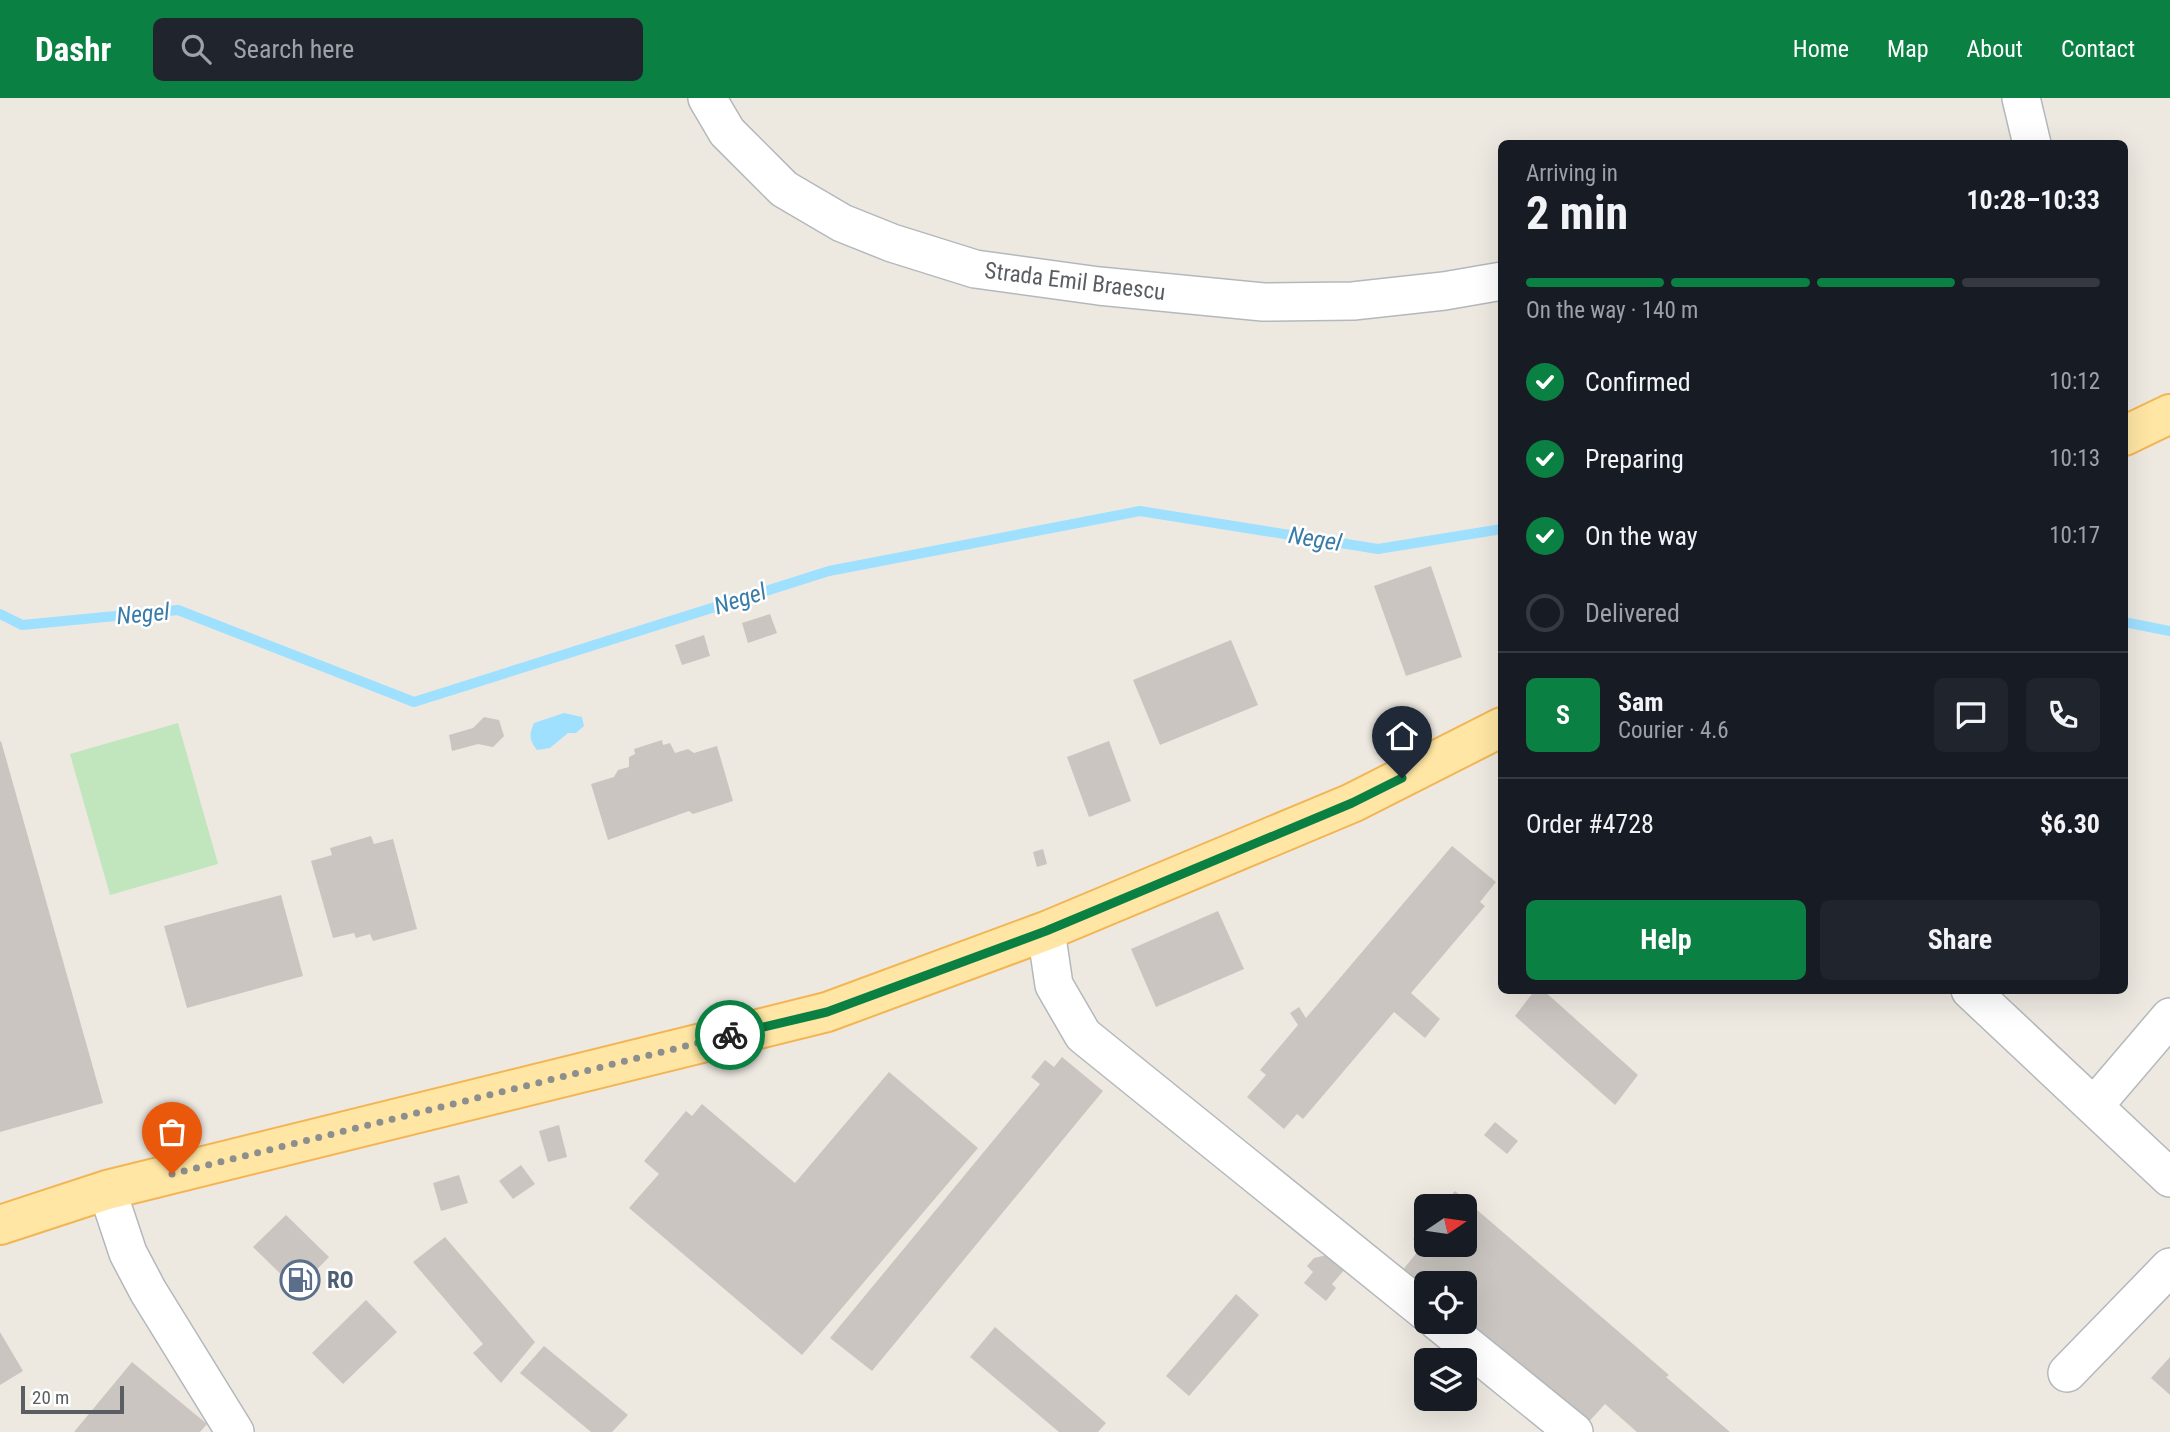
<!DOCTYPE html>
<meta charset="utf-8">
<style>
body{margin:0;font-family:"Roboto Condensed",sans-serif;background:#20242c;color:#f1f3f6;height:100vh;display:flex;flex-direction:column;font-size:26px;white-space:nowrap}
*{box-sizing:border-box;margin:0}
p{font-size:23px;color:#9ea1a6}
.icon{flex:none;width:38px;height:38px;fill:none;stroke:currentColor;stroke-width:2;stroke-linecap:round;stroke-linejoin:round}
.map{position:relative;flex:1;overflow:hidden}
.side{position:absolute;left:1498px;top:42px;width:630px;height:854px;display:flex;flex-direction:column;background:#171b24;border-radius:10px;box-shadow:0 7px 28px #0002}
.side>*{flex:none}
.needle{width:46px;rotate:77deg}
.buttons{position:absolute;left:1414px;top:1096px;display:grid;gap:14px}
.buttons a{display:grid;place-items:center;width:63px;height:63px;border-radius:10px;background:#171b24;box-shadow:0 7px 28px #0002;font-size:35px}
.scale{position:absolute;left:21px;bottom:18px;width:103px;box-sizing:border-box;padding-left:7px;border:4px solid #5a5e62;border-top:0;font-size:19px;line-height:24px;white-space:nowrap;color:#5a5e62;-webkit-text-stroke:5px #fff;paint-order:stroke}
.pin{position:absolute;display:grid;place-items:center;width:60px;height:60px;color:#fff;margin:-72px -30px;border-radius:50% 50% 50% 0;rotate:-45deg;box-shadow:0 0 7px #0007}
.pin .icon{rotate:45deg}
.courier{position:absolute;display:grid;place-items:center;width:70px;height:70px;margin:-35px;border:5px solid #0b8043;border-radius:50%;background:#fff;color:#222;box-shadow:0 2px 9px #0007}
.headline em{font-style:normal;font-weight:700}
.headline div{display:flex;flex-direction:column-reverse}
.headline{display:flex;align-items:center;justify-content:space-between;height:119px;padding:0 28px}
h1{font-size:46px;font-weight:700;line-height:52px}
.bar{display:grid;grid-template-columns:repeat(4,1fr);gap:10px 7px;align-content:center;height:84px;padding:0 28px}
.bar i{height:9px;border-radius:5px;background:#363941}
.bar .on{background:#0b8043}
.bar p{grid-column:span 4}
.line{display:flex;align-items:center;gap:18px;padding:0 28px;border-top:2px solid #363941}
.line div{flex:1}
.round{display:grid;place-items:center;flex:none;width:74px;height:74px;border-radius:10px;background:#20242c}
ol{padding:0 28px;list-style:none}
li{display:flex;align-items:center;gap:21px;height:77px}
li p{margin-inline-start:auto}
li .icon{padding:7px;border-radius:50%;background:#0b8043;color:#fff;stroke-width:4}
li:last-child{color:#9ea1a6}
li i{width:38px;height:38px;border:4px solid #363941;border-radius:50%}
.button{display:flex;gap:14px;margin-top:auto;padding:14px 28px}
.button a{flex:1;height:80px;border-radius:10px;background:#0b8043;color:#fff;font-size:28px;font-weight:700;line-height:80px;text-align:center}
.button a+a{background:#20242c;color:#f1f3f6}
header{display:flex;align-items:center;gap:42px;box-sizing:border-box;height:98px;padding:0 35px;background:#0b8043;color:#fff}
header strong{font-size:33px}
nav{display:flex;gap:38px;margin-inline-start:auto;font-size:24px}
.search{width:490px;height:63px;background:#20242c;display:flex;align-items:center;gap:18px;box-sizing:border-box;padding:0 24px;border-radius:10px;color:#9ea1a6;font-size:26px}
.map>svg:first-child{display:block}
</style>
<header>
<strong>Dashr</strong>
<div class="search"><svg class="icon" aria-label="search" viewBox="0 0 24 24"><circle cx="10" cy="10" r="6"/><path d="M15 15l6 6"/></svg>Search here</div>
<nav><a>Home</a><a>Map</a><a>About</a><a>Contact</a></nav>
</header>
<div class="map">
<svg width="2170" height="1334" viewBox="0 0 2170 1334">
<rect width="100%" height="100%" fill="#ede9e1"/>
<polygon fill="#c1e5bd" points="178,625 218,766 110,797 70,656"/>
<path fill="#9fe0ff" d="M564 615 582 619 584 628 576 635H568L550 650 537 652C529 642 529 636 534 625Z"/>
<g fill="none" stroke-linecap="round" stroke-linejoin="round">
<g stroke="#9fe0ff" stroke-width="10">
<polyline points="0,516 22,527 178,512 414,604 829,473 1140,413 1378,451 1502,431"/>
<polyline points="2124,524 2170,533"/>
</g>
</g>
<g fill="#cac5c0">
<polygon points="1431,468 1462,559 1406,578 1374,488"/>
<polygon points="770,516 777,535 748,545 742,525"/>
<polygon points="704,537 710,558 682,567 675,547"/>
<polygon points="1231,542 1258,607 1160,647 1133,582"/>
<polygon points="484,619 499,622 504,638 493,649 478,646 452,653 449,637 473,630"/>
<polygon points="662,642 663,647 670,645 675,655 688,651 694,655 717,648 733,703 693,716 689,713 608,742 591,686 614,679 618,672 629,669 629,659 635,656 634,651"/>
<polygon points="1,643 103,1005 0,1034 0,644"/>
<polygon points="1109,643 1131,703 1089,719 1067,659"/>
<polygon points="371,738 374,746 393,741 417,831 373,843 370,836 356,840 354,835 333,840 311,763 332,757 330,750"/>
<polygon points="1452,748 1496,784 1480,804 1485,808 1411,895 1440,921 1425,940 1394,914 1303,1021 1297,1016 1284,1031 1247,999 1266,977 1260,972 1298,927 1290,915 1299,909 1306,920"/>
<polygon points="1043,751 1047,766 1037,769 1033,754"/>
<polygon points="281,797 303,878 187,910 164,828"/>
<polygon points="1218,813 1244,871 1156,909 1131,851"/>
<polygon points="1535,892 1543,892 1638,977 1615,1007 1515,918"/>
<polygon points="1062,959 1103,993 872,1273 830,1240 1040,986 1031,979 1045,962 1054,969"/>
<polygon points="889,974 978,1050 802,1257 629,1110 659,1076 644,1063 686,1013 692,1018 702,1006 795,1085"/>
<polygon points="1495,1024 1518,1043 1507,1056 1484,1037"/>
<polygon points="559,1027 567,1059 548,1064 539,1033"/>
<polygon points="521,1067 535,1086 513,1101 499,1083"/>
<polygon points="459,1077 468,1105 441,1113 433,1085"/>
<polygon points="1455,1093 1669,1277 1666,1279 1730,1334 1637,1334 1605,1306 1585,1328 1465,1223 1465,1185 1426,1185 1426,1194 1402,1173 1422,1148 1413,1141 1426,1125 1426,1146 1465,1146 1465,1108 1442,1108"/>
<polygon points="286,1117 329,1159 297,1192 253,1149"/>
<polygon points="445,1139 535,1244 501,1285 473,1255 483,1246 413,1164"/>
<polygon points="1327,1157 1346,1170 1332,1186 1336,1190 1326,1203 1304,1185 1313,1174 1307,1168 1314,1160"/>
<polygon points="1236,1196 1259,1217 1189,1298 1166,1278"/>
<polygon points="366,1202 397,1234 343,1286 312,1255"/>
<polygon points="995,1229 1106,1325 1098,1334 1059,1334 970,1259"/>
<polygon points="0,1234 23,1273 0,1287"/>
<polygon points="544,1248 628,1317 612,1334 591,1334 520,1275"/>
<polygon points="2170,1259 2170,1297 2151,1280"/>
<polygon points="132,1264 207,1326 200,1334 74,1334"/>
</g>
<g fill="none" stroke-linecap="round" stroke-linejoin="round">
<g stroke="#b4b8bc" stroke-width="40">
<g id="minor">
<polyline points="707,0 727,34 784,91 842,125 892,145 975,171 1099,188 1263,204 1353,203 1444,193 1502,183"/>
<polyline points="2021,0 2032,46"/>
<polyline points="1046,833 1054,887 1083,937 1426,1214"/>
<polyline points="1970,892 2170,1080"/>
<polyline points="2094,1008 2170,919"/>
<polyline points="107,1092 128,1155 148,1193 235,1334"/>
<polyline points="1437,1223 1574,1334"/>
<polyline points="2067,1275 2170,1169"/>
</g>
</g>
<g stroke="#f3b554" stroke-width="42">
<g id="major">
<polyline points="2124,338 2170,316"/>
<polyline points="0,1127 107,1092 827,914 1046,833 1352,705 1502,629"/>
</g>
</g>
<use href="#minor" stroke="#fff" stroke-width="37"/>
<use href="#major" stroke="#ffe6a4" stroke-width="38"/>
</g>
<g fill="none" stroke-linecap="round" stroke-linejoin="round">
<polyline stroke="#8d8f8e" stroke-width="7" stroke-dasharray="0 12.6" points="172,1076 730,937"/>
<polyline stroke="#0b8043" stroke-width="9" points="730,937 827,914 1046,833 1352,705 1402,680"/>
</g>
<defs>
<g id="fuel-ring" transform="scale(2.0125)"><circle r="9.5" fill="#fff" stroke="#5c6f8a" stroke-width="1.5"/><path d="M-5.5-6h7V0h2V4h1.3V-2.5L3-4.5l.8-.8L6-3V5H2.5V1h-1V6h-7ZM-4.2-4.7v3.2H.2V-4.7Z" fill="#5c6f8a"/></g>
</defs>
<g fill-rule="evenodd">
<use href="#fuel-ring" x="300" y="1182"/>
</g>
<g text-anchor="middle" stroke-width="5" stroke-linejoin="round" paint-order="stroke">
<g font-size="23" fill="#5a5e62" stroke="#fff">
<text transform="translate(1075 183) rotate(7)" y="8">Strada Emil Braescu</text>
</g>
<g font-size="23" font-weight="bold" fill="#4e5e75" stroke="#fff" text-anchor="start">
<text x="327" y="1190">RO</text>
</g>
<g font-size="24" font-style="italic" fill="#397ca9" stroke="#fff">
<text transform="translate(1315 441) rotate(9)" y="8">Negel</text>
<text transform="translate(740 501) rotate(-18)" y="8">Negel</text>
<text transform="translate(143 516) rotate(-5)" y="8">Negel</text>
</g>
</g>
</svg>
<div class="buttons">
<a><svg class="needle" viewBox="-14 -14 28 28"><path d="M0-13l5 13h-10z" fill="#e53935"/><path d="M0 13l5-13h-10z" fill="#9ea1a6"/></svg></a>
<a><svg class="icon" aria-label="locate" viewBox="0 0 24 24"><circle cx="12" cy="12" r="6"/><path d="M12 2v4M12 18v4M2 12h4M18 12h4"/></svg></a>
<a><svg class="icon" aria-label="layers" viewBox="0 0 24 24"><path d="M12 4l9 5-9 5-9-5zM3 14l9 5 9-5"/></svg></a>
</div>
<div class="scale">20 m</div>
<div class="pin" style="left:172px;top:1076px;background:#ea580c"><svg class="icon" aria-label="bag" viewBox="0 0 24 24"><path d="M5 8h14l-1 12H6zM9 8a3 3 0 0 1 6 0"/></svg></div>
<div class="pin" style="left:1402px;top:680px;background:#1f2937"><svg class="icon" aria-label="home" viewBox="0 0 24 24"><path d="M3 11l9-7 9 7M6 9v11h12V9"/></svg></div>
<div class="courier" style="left:730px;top:937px"><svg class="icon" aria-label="bike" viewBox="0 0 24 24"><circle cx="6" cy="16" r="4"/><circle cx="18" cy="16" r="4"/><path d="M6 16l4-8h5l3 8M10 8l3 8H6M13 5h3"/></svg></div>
<section class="side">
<div class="headline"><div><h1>2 min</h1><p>Arriving in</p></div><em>10:28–10:33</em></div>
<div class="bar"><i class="on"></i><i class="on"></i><i class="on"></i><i></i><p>On the way · 140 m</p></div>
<ol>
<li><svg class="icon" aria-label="check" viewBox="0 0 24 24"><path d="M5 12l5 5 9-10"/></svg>Confirmed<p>10:12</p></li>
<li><svg class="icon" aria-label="check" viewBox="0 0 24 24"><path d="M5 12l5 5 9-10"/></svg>Preparing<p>10:13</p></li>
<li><svg class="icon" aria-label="check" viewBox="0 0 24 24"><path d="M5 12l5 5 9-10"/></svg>On the way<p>10:17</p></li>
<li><i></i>Delivered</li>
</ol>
<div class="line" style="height:126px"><b class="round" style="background:#0b8043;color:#fff">S</b><div><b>Sam</b><p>Courier · 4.6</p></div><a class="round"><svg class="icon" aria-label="chat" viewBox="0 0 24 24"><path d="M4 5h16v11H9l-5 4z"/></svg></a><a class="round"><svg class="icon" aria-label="phone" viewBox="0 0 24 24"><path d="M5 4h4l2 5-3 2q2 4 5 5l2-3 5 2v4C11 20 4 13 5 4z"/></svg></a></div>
<div class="line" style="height:91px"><div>Order #4728</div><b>$6.30</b></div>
<div class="button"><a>Help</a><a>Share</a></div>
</section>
</div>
